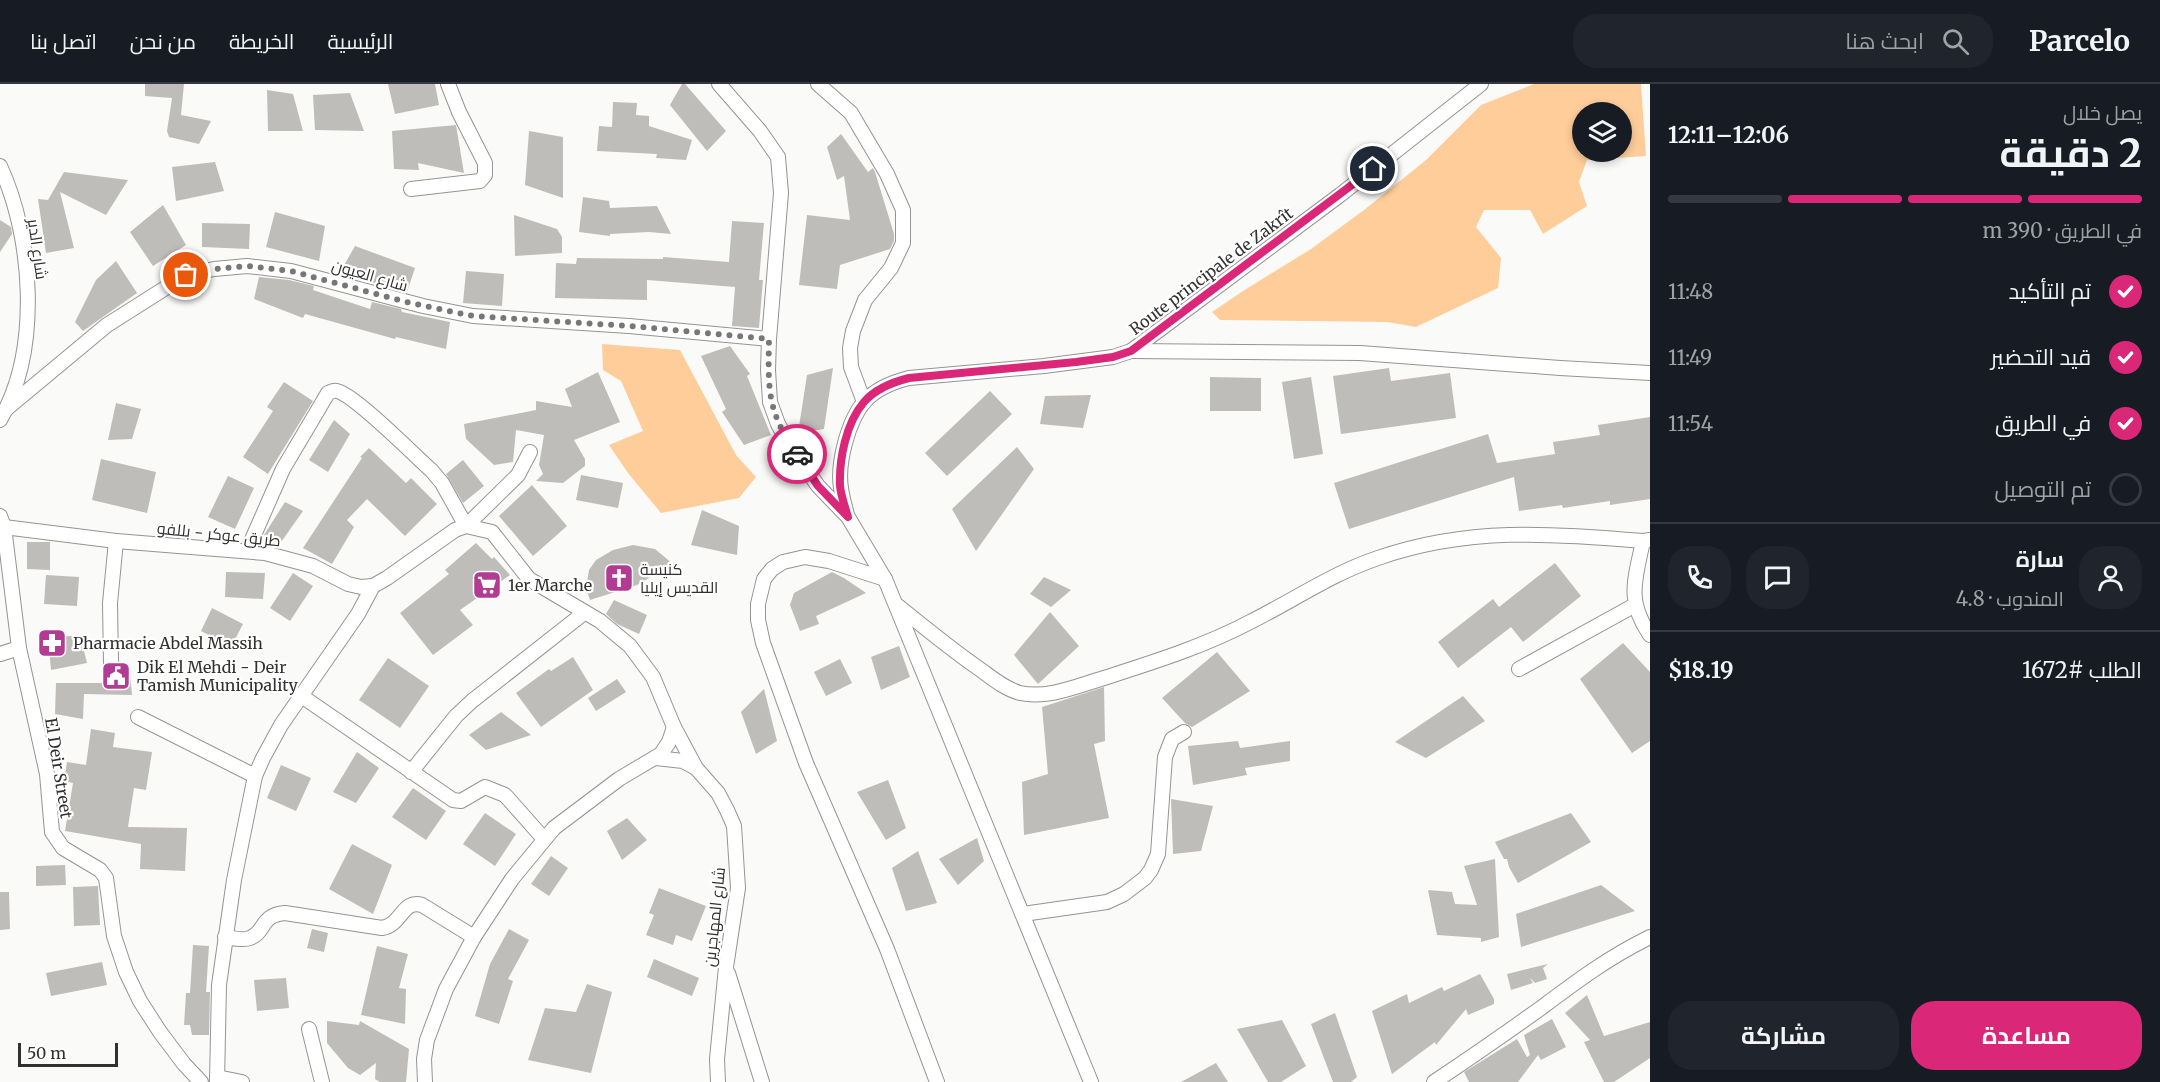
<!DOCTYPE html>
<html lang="ar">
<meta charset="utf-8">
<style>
body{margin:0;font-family:Merriweather,Cairo,serif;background:#20242c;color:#f1f3f6;direction:rtl;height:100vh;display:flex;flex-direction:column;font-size:22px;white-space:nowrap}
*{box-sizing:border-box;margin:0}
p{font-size:20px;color:#9ea1a6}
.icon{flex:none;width:33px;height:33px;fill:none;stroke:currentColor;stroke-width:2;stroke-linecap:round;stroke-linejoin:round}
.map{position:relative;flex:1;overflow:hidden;direction:ltr}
.sheet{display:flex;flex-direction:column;background:#171b24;width:510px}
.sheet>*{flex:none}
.buttons{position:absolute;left:1572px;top:18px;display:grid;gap:12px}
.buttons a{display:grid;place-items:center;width:60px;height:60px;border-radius:50%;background:#171b24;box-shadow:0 3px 9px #0003;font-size:30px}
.scale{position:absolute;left:18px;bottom:15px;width:100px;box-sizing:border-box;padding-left:6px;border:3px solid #313130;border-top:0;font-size:16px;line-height:21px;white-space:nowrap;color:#313130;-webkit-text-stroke:4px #fff;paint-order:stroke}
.pin{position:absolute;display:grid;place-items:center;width:51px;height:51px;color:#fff;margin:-26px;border:3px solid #fff;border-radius:50%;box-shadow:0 2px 6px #0007}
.courier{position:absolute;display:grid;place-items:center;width:60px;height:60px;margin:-30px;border:4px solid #db2777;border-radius:50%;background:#fff;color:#222;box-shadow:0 2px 8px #0007}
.headline em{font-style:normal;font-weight:700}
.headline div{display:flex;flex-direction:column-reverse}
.headline{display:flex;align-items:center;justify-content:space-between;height:102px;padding:0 18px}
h1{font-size:39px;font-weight:700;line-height:45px}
.bar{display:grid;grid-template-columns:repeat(4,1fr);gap:9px 6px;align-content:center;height:72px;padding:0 18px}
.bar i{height:8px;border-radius:4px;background:#363941}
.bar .on{background:#db2777}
.bar p{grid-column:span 4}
.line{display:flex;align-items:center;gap:15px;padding:0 18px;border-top:2px solid #363941}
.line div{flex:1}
.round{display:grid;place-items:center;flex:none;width:63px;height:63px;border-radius:24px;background:#20242c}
ol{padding:0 18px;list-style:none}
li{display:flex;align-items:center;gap:18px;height:66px}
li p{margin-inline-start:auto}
li .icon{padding:6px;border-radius:50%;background:#db2777;color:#fff;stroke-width:4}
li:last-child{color:#9ea1a6}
li i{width:33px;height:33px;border:3px solid #363941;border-radius:50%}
.cta{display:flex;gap:12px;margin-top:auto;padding:12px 18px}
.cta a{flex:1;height:69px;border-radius:24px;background:#db2777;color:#fff;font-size:24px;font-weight:700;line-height:69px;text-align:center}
.cta a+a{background:#20242c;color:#f1f3f6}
header{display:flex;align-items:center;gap:36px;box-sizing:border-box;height:84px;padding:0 30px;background:#171b24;border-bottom:2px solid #363941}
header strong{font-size:28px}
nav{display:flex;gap:33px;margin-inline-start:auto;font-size:21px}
.search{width:420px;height:54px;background:#20242c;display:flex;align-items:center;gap:15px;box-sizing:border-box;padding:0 21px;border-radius:24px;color:#9ea1a6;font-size:22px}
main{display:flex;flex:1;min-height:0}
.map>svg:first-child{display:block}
</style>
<header>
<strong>Parcelo</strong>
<div class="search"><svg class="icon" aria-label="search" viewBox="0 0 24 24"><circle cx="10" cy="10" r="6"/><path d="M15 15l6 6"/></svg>ابحث هنا</div>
<nav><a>الرئيسية</a><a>الخريطة</a><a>من نحن</a><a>اتصل بنا</a></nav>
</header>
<main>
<section class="sheet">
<div class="headline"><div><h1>2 دقيقة</h1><p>يصل خلال</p></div><em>12:06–12:11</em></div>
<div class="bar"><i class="on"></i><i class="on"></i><i class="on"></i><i></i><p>في الطريق · 390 m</p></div>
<ol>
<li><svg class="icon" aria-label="check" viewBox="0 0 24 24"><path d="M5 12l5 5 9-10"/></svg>تم التأكيد<p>11:48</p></li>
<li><svg class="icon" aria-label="check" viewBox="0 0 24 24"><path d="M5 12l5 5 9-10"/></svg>قيد التحضير<p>11:49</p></li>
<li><svg class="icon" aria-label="check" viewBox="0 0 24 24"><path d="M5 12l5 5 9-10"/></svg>في الطريق<p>11:54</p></li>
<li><i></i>تم التوصيل</li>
</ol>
<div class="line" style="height:108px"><a class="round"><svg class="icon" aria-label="person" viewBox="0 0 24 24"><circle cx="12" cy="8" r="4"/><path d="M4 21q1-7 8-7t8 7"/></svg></a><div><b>سارة</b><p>المندوب · 4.8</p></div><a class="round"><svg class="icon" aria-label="chat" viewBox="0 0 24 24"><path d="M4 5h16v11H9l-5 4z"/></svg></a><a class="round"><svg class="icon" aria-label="phone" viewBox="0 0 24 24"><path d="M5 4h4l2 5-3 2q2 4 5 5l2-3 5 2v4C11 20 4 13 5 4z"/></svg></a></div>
<div class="line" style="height:78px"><div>الطلب #1672</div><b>$18.19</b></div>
<div class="cta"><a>مساعدة</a><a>مشاركة</a></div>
</section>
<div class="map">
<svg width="1650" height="998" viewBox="0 0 1650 998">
<rect width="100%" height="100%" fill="#fafbf8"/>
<g fill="#fecd9a" fill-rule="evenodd">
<path d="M1534 0H1641L1646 72 1587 76 1579 98 1587 122 1543 150 1530 126H1484L1476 143 1501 174 1498 204 1416 243 1387 238 1220 236 1212 228 1243 207 1311 165 1364 126 1426 76 1481 21ZM1622 28V68H1582V28Z"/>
<polygon points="602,260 680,266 736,371 756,393 739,414 661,429 628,389 609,361 643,347 621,297 603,286"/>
</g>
<g fill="#bebdba">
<polygon points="145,0 184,0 181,31 211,37 199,60 169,53 167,47 172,14 145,12"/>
<polygon points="388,0 435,0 439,21 395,30"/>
<polygon points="682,0 685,0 726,47 707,67 670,21"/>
<polygon points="267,6 293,10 303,47 268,47"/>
<polygon points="350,9 364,47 315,46 313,11"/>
<polygon points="613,18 637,19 636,31 649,32 649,42 692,56 686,76 656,74 657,70 597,67 599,42 612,43"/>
<polygon points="456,41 464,89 418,79 419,86 394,85 392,47"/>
<polygon points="529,47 563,53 563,114 525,101"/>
<polygon points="841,50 868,88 873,84 875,88 894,150 894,157 890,165 840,181 837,205 799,201 807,131 850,136 844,92 837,96 827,63"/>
<polygon points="215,78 224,107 176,117 172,83"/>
<polygon points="64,88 128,96 106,131 60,108 74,164 46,169 38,115 48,116"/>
<polygon points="583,113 609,117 610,124 657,122 671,150 649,148 610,150 610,152 579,148"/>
<polygon points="163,121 186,161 153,182 130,148"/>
<polygon points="275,128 325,142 319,177 266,163"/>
<polygon points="514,131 557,145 562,153 562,169 515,172"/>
<polygon points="0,136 11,143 12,150 0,168"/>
<polygon points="732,137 764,139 759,196 763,196 759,244 732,242 735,203 647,196 647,216 555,214 556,179 576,180 577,174 663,175 663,173 729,178"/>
<polygon points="202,139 250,140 249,165 202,163"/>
<polygon points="355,162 415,184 407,208 339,190"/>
<polygon points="116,177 137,209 83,247 75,238 96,196"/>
<polygon points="466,187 504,190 502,222 463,219"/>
<polygon points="259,193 289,196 314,202 313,206 370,225 372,218 401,225 402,228 450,238 446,265 396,253 395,255 305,230 303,234 254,215"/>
<polygon points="730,262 750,290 747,292 771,351 744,361 722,328 726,325 701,272"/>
<polygon points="833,284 824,345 798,349 807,291"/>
<polygon points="1389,284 1391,297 1450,289 1456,334 1341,350 1333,292"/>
<polygon points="598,288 620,338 574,356 585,375 585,382 563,399 536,397 543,390 539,381 544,351 516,346 513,378 494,381 466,355 464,340 536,326 536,317 572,323 565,305"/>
<polygon points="1210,293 1261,294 1261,327 1210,327"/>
<polygon points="1311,293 1323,370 1294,375 1282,298"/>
<polygon points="284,298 313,317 268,390 243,373 273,327 267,323"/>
<polygon points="990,307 1012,330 947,392 925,369"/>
<polygon points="1091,311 1083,344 1040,340 1045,312"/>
<polygon points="116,319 141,325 132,355 108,356"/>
<polygon points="1650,333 1650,415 1610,421 1610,417 1563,424 1562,421 1519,427 1514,393 1349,445 1334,399 1488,350 1497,379 1555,370 1553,358 1600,351 1598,341"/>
<polygon points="334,336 350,350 328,388 309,376"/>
<polygon points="1017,363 1034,385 976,467 952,425"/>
<polygon points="369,364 406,399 411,394 437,420 405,452 367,415 347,436 354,443 332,480 303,464 362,374 360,373"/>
<polygon points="101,375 156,388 147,429 92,416"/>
<polygon points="463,376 484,402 463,419 446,390"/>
<polygon points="581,391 623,399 618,424 576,416"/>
<polygon points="228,392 254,404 235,445 208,433"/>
<polygon points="532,401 567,442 533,472 499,432"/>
<polygon points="285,418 303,427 279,461 264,451"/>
<polygon points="702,426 739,442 737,471 691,461"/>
<polygon points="27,458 50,458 50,486 27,485"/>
<polygon points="476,459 492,475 494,473 510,491 460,526 473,541 433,571 400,529 449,490 445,486"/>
<polygon points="633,461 655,465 673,480 637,501 590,516 586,504 589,486 596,476 613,466"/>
<polygon points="1555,479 1581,512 1523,558 1511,543 1458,584 1438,558 1493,515 1499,523"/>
<polygon points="226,488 265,489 263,515 225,513"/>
<polygon points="832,488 844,494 866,509 816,532 819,540 800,547 790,521 794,509"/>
<polygon points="293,489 313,502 290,537 270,524"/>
<polygon points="46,491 79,493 77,522 44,520"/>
<polygon points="1044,493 1071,506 1051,523 1030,510"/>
<polygon points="614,516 647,531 639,550 617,540 606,530"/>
<polygon points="212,524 243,540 231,563 201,547"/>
<polygon points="1050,528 1079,562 1038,600 1014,571"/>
<polygon points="80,551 87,579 51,586 48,554"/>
<polygon points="1623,559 1650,588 1650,657 1632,669 1580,595"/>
<polygon points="899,562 910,593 881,606 871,573"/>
<polygon points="1217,568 1250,607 1192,643 1185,639 1162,614"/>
<polygon points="573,573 593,606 541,643 516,609 549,585 551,587"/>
<polygon points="388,574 429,602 400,644 359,616"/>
<polygon points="840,575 852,599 826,612 814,588"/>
<polygon points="102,589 130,589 132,611 84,610 83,635 55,630 56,599 102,599"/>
<polygon points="617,595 626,608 596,627 588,614"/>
<polygon points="1104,603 1105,657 1094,660 1109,734 1024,751 1022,698 1048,690 1042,623"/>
<polygon points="764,605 777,657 756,670 741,628"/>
<polygon points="1463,612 1485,637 1426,674 1395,658"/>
<polygon points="501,628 531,651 486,666 469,651"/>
<polygon points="91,645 115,649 113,663 152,668 146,706 134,704 128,743 187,744 185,787 140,785 141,760 65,747 73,699 64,697 67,678 86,681"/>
<polygon points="1238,657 1240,664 1290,657 1290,677 1245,684 1247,691 1193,701 1188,662"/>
<polygon points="357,668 379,684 356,719 333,708"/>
<polygon points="281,681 311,694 296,727 267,714"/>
<polygon points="888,696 906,744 886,756 857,708"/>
<polygon points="413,704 446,727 426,756 392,733"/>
<polygon points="1171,715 1213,722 1201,767 1173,770"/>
<polygon points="485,729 516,750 495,782 463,760"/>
<polygon points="1571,729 1591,758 1518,799 1509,783 1507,775 1504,775 1495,758"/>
<polygon points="627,734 647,756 622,776 607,747"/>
<polygon points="977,754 984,777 958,801 939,775"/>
<polygon points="352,760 392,781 373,830 329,805"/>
<polygon points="918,767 937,819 906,827 892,784"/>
<polygon points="551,772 568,784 549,812 531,800"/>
<polygon points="1495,775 1499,853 1481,858 1481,854 1437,851 1428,806 1452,808 1455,820 1477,821 1464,782"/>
<polygon points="65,781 66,801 36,802 36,782"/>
<polygon points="1601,801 1635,827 1521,863 1516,830"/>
<polygon points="98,802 100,841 74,842 73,803"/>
<polygon points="659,804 706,822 692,857 676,851 673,861 646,851 654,831 649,829"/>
<polygon points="0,808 9,808 10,845 0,846"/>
<polygon points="312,845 328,849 324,868 307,864"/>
<polygon points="509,845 529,856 508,895 513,897 499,940 475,932 490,880"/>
<polygon points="193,861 209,862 206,908 210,908 209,951 192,951 190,941 184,941 186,909 190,909"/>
<polygon points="377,862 408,870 399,904 406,905 405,940 361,931"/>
<polygon points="654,875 699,894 692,912 647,893"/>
<polygon points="102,878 107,901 51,912 46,889"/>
<polygon points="1548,880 1543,884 1547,895 1535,899 1530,894 1533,899 1511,906 1507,890"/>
<polygon points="1480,890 1494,915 1494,920 1468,931 1466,925 1436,961 1435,958 1392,990 1372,927 1407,910 1409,919 1442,903 1444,907"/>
<polygon points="286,894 289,924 257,927 254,896"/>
<polygon points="587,900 612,908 591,989 528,976 545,924 576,928"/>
<polygon points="1587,911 1604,952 1650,938 1650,974 1614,998 1604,998 1584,958 1590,956 1565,929"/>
<polygon points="1335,929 1357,993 1351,998 1333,998 1311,940"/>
<polygon points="1552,935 1566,963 1541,976 1538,971 1518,998 1469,998 1464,988 1517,955 1527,973 1530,971 1524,951"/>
<polygon points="1282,936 1306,982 1281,998 1268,998 1237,945"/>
<polygon points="327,937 359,941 360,937 409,965 406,998 380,998 375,995 376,979 360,991 348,984 327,959"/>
<polygon points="1216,979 1228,998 1181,998"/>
</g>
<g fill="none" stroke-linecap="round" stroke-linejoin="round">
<g stroke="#949592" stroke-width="16">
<g id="minor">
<polyline points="719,0 760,47 778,73 781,109 769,255 768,286 770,318 778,340 788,358 818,402 848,433 885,495 1091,998"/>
<polyline points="818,0 851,29 887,90 903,126 903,159 891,184 865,216 853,247 850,264 851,283 864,318"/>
<path d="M0 82C33 153 41 266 0 336"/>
<polyline points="411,105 480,97 485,91 485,79 459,28 448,0"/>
<polyline points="1131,267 1360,269 1560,284 1650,289"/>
<polyline points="6,325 107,241 186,191 214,185 247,182 291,187 423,222 473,232 629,242 769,255"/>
<path d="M847 431C845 422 842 413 841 404 837 380 848 336 865 317 877 304 893 298 909 294L1044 282 1113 273 1131 267 1340 111 1481 0"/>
<polyline points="0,432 4,443 19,564 47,690 52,748 63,764 100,786 106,794 114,852 126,888 140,917 160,948 184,980 201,998"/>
<polyline points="4,443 116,457 265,469 313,482 348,500 361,503 373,502 387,494 455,446 466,442 492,448 529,495 600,537 630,562 653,593 674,643 696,684 718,709 727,726 734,742 738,804 726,883 717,975 718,998"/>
<path d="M1650 456 1643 457C1635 496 1626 516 1650 551"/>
<path d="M247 467 283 385 328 309C331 308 333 306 337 307 355 311 414 371 432 387L442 399 466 442 518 391 530 368"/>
<polyline points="885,495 829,477 805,473 783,478 772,485 764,495 758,520 758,536 763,559 806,679 887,865 937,998"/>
<path d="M898 522C925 544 952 566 981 586 992 594 1005 605 1020 609 1048 615 1077 602 1104 594 1154 578 1205 562 1252 537 1294 516 1333 489 1378 474 1466 443 1552 449 1643 457"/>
<polyline points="0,570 19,564"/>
<polyline points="111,579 110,519 116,457"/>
<polyline points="1519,585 1635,521"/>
<polyline points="300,611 453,716 461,717 485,703 505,711 544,755"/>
<polyline points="138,633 255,692"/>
<polyline points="656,674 683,677 696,684"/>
<polyline points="411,688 456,632 472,617 584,529"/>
<polyline points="1023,830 1107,818 1124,810 1145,794 1151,786 1158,770 1165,673 1172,655 1184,648"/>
<path d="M225 853C232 854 243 857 250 854 266 848 260 831 285 829L382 844C402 841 402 815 422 821L474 853"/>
<polyline points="728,889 762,998"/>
<polyline points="309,945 322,998"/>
<polyline points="217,993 242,998"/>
<polyline points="217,998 219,901 234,796 255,692 263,674 281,641 358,530 373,502"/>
<polyline points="425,998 424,975 427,956 446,905 474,853 512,795 554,744 619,695 661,670 669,658 674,643"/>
<path d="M1434 998C1470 974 1506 949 1541 924 1577 897 1609 873 1650 853"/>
</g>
</g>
<use href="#minor" stroke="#fff" stroke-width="14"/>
</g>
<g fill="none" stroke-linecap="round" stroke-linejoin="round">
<path stroke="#777876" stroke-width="6" stroke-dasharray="0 10.8" d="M186 191 214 185 247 182 291 187 406 218 473 232 629 242 769 255C768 305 767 328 797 370"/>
<path stroke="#db2777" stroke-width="8" d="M797 370 818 402 848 433C845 423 841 412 840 402 839 375 846 339 864 318 876 304 893 298 909 294L1076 278 1113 273 1131 267 1373 85"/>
</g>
<defs>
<g id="church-square" transform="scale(1.5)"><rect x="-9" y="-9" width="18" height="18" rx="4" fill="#b23c93" stroke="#fff"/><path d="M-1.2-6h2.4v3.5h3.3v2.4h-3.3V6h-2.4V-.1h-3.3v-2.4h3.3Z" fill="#fff"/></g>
<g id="supermarket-square" transform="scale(1.5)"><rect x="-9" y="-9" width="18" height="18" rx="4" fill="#b23c93" stroke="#fff"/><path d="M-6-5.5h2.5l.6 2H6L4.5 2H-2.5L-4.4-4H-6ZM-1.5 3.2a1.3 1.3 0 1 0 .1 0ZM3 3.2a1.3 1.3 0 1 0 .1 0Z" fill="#fff"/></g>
<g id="pharmacy-square" transform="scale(1.5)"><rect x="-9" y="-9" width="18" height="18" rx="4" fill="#b23c93" stroke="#fff"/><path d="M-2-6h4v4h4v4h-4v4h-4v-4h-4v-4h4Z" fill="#fff"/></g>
<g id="civic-square" transform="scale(1.5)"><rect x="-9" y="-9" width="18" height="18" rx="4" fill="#b23c93" stroke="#fff"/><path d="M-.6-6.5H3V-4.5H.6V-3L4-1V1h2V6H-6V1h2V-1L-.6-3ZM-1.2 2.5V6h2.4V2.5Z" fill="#fff"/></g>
</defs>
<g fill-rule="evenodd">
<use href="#church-square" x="619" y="494"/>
<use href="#supermarket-square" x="487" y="501"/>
<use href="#pharmacy-square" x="52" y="559"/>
<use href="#civic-square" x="116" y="592"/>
</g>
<g text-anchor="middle" stroke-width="4.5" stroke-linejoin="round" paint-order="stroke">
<g font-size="16" fill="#313130" stroke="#fff">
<text transform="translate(38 165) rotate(82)" y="6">شارع الدير</text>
<text transform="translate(1211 187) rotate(-37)" y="6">Route principale de Zakrît</text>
<text transform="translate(370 191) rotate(16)" y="6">شارع العيون</text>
<text transform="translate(219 450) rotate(6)" y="6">طريق عوكر - بللفو</text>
<text transform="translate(59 684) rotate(81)" y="6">El Deir Street</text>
<text transform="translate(714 833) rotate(-84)" y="6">شارع المهاجرين</text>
</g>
<g font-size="16" fill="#313130" stroke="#fff" text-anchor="start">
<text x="640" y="491">كنيسة<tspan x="640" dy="18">القديس إيليا</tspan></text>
<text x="508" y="507">1er Marche</text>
<text x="73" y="565">Pharmacie Abdel Massih</text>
<text x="137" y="589">Dik El Mehdi - Deir<tspan x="137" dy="18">Tamish Municipality</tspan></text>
</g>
</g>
</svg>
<div class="buttons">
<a><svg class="icon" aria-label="layers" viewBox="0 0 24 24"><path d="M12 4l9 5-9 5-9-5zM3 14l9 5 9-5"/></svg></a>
</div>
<div class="scale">50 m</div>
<div class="pin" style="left:186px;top:191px;background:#ea580c"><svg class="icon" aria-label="bag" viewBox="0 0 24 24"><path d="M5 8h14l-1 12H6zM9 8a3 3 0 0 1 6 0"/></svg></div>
<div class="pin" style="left:1373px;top:85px;background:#1f2937"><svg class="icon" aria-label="home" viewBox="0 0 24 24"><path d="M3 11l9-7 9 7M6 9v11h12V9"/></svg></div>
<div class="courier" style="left:797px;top:370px"><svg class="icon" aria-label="car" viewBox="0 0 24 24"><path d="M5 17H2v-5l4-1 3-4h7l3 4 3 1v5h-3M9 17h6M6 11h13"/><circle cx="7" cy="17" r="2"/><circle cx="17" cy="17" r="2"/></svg></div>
</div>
</main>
